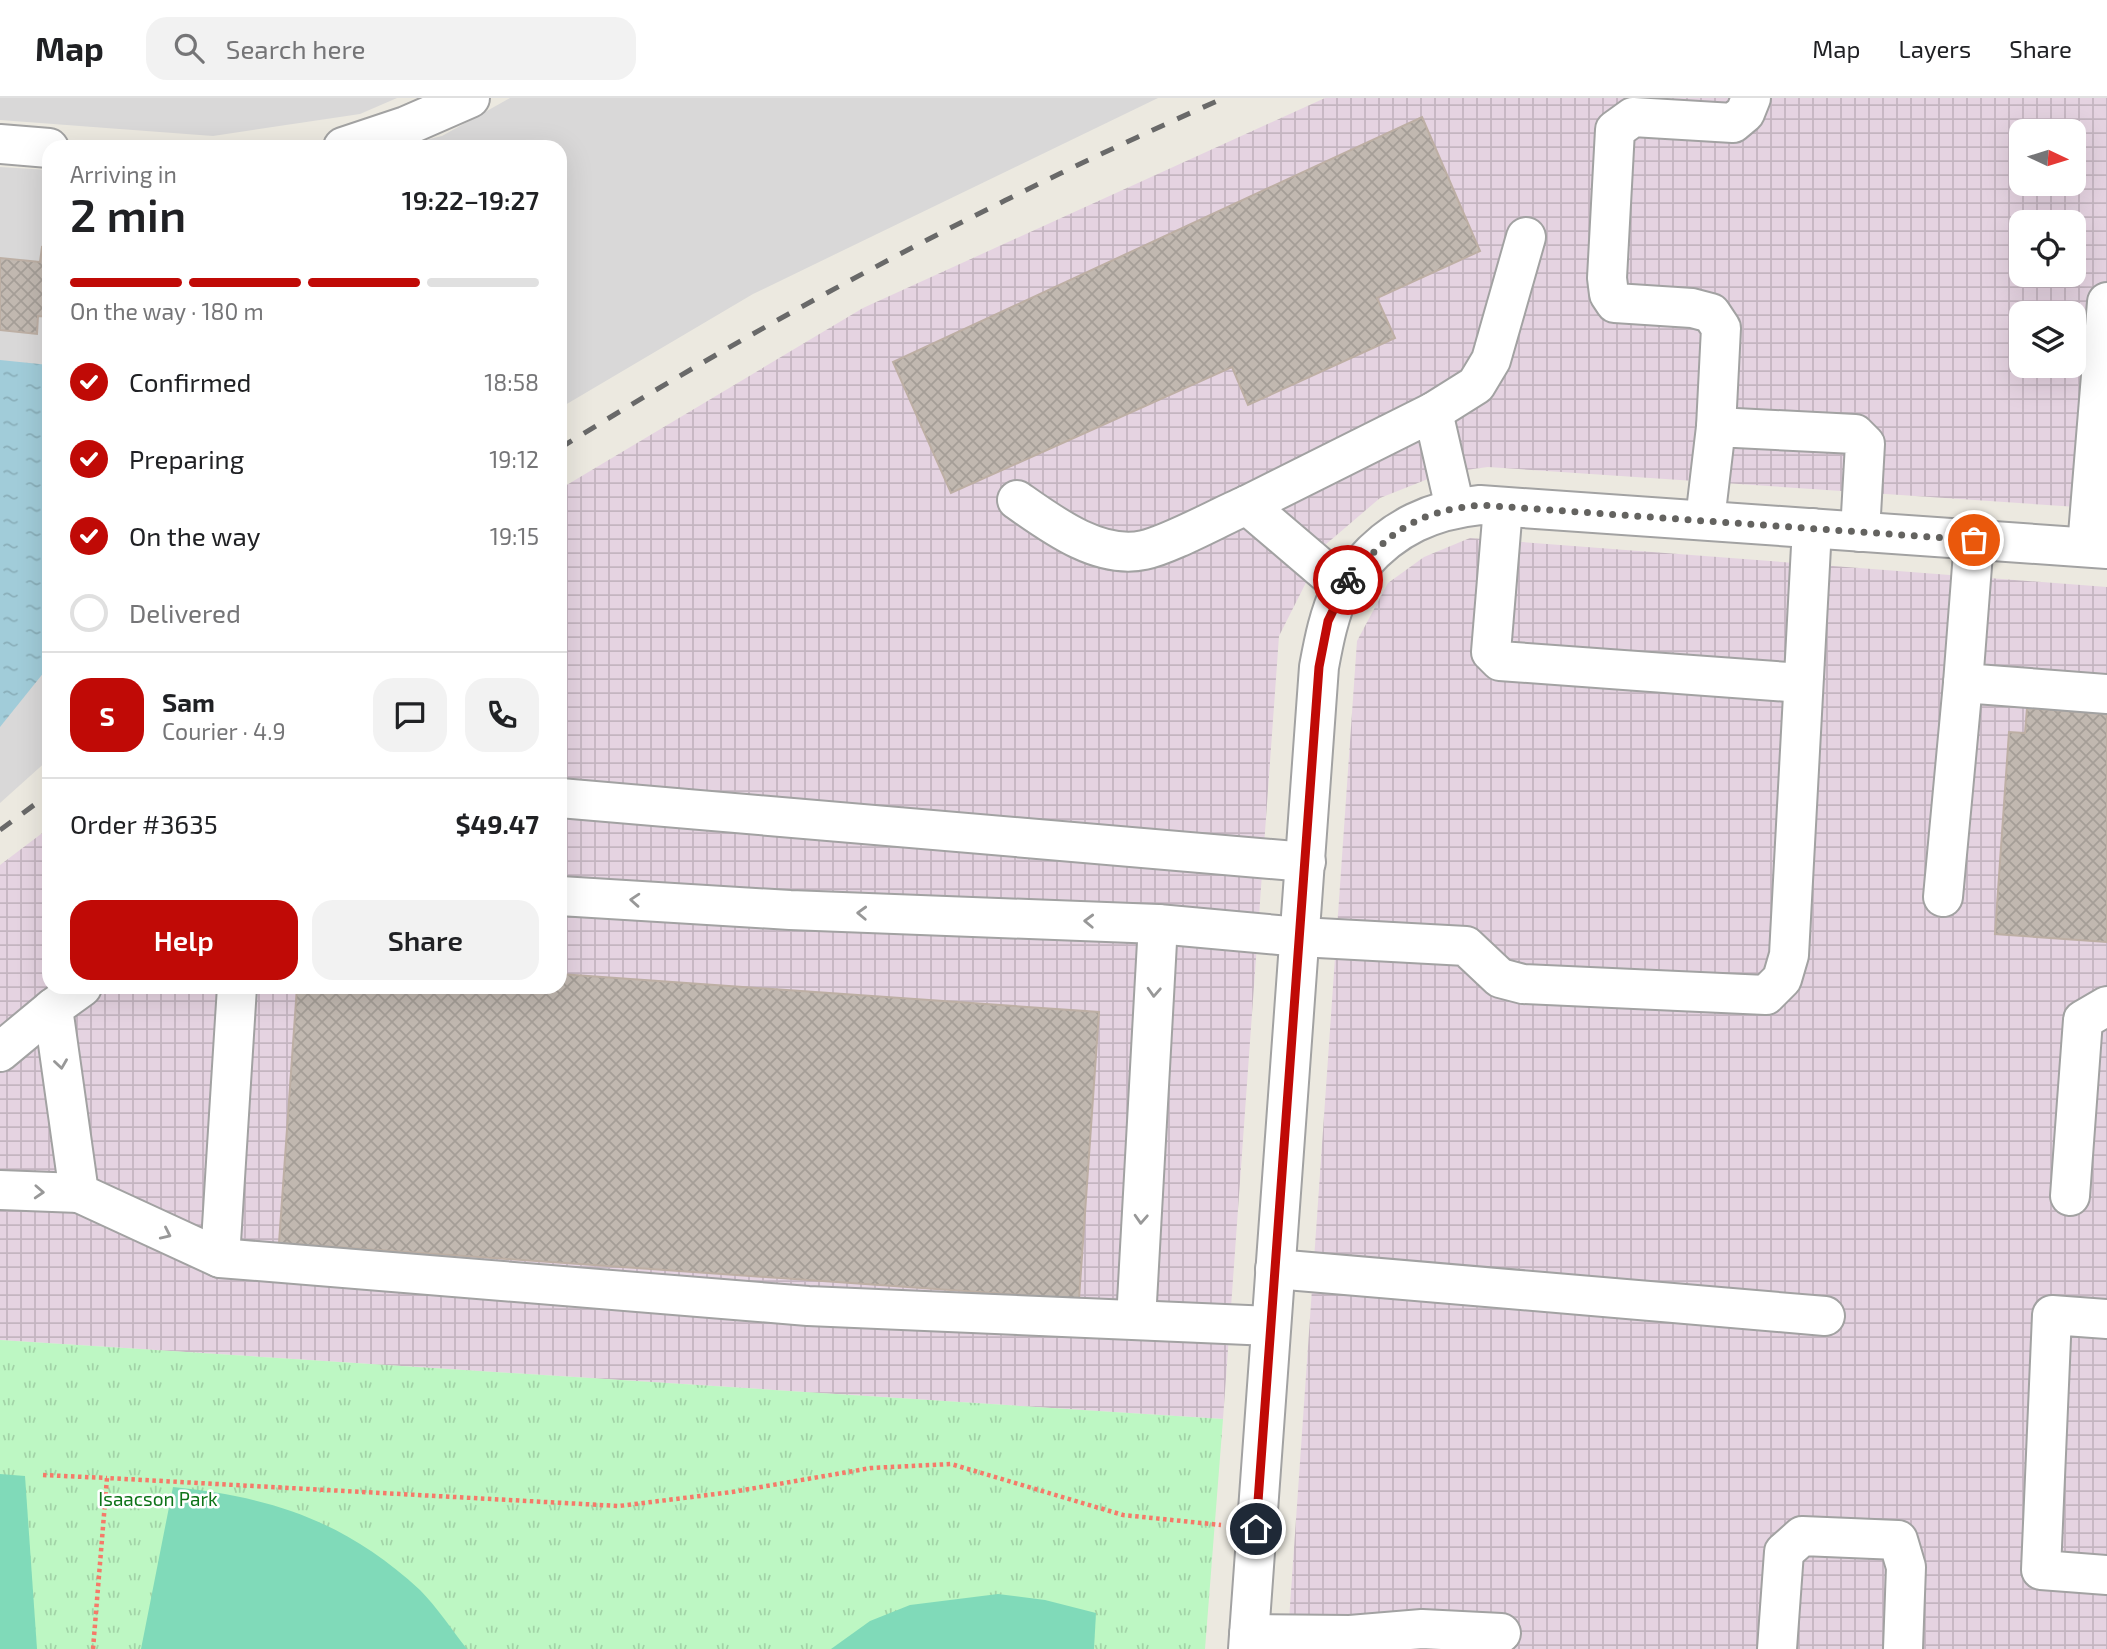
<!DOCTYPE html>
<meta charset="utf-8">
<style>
body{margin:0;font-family:"Exo 2",sans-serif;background:#f2f2f2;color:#202124;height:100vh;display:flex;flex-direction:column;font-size:26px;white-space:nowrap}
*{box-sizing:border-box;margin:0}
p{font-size:23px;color:#757577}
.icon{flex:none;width:38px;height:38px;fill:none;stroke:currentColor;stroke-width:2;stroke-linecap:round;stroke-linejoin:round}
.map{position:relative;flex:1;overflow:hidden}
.sheet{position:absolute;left:42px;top:42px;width:525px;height:854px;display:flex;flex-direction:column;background:#fff;border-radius:21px;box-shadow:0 7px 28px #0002}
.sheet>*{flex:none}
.needle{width:46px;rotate:94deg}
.tools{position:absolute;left:2009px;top:21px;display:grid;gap:14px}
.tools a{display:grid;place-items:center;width:77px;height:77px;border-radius:14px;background:#fff;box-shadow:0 7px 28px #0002;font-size:35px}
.pin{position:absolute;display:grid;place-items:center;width:60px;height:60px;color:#fff;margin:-30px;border:4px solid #fff;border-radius:50%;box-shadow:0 2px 7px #0007}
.courier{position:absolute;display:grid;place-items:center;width:70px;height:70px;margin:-35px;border:5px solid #c00a06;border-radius:50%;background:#fff;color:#222;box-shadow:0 2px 9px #0007}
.overview em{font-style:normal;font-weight:600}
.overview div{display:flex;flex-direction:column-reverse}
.overview{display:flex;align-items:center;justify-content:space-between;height:119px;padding:0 28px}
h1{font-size:46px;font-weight:600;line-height:52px}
.bar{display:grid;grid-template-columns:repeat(4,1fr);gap:10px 7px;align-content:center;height:84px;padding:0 28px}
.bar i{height:9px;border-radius:5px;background:#e0e0e0}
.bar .selected{background:#c00a06}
.bar p{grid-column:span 4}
.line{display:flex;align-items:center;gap:18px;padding:0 28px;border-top:2px solid #e0e0e0}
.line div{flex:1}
.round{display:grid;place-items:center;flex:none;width:74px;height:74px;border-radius:21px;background:#f2f2f2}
ol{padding:0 28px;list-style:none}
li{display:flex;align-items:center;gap:21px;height:77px}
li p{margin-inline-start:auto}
li .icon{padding:7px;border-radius:50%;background:#c00a06;color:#fff;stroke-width:4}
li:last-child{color:#757577}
li i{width:38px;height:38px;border:4px solid #e0e0e0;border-radius:50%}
.button{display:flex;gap:14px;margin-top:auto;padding:14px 28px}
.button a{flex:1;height:80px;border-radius:21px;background:#c00a06;color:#fff;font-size:28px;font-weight:600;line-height:80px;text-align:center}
.button a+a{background:#f2f2f2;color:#202124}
header{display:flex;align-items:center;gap:42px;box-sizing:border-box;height:98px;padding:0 35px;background:#fff;border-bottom:2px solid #e0e0e0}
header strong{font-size:33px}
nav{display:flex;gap:38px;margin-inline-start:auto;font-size:24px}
.search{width:490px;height:63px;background:#f2f2f2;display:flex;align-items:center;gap:18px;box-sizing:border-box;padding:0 24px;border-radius:21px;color:#757577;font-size:26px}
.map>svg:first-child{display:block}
</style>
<header>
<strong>Map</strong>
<div class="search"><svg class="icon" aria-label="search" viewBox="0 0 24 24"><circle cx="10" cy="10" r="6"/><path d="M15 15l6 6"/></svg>Search here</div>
<nav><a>Map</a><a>Layers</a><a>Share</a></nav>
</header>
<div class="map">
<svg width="2107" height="1551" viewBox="0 0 2107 1551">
<defs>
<pattern id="industrial-grid" width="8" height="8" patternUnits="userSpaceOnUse" patternTransform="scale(1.75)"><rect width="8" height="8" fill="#e5d3e1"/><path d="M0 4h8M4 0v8" fill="none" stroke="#c4b5c0"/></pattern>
<pattern id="park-tufts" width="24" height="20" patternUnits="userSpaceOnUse" patternTransform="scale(1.75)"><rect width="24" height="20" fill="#bdf7c3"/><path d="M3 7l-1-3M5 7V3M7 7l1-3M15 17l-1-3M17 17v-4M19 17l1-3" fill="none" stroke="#a2d3a7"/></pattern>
<pattern id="water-ripples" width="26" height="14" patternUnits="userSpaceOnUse" patternTransform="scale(1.75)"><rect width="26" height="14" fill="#a1ccd9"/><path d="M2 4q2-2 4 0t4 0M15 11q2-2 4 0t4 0" fill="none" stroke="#8aafba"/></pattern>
<pattern id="building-cross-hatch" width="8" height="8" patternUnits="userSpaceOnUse" patternTransform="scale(1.75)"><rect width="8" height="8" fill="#c1b8b0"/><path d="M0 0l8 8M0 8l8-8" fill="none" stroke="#a59e97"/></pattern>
</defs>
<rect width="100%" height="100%" fill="#ece9e0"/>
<g fill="#d9d8d8">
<polygon points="0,0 397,0 360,16 213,38 0,22"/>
<polygon points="510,0 1158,0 753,196 560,310 560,49 397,49 442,38"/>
<polygon points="0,69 49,72 49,661 0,705"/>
</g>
<g fill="url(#industrial-grid)" fill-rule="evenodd">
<path d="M1325 0H2107V411L1488 369 1443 375 1380 400 1325 447 1279 538 1223 1321 0 1242V767L49 730V889H560V391L863 210ZM2021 33H2074V86H2021ZM2021 124H2074V177H2021ZM2021 215H2074V268H2021Z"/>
<polygon points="1470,440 2107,489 2107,1551 1287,1551 1357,543 1388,485 1424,459"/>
</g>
<polygon fill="url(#park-tufts)" points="0,1242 1223,1321 1205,1551 0,1551"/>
<g fill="#80dab9">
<polygon points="0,1376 25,1378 37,1551 0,1551"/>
<path d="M173 1389C272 1399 345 1423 420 1492 437 1509 452 1532 467 1551H141Z"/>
<polygon points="998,1496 1045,1502 1096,1515 1094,1551 831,1551 870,1523 910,1507"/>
</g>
<polygon fill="url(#water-ripples)" points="0,262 49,267 49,568 0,629"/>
<g fill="url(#building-cross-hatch)" stroke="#bdafa4" stroke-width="2">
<polygon points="1422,19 1480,153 1377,200 1395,240 1248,307 1232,269 951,395 893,264"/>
<polygon points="42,149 49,150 49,219 38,218 37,236 0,232 0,160 40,164"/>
<polygon points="2027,610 2107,616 2107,844 1995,836 2009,634 2025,635"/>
<polygon points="560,876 1099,914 1079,1201 279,1145 297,889 560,889"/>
</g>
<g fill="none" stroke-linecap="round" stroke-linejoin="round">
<g stroke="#a2a2a2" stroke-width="42">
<g id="minor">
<polyline points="0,46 49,50"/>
<polyline points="343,49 406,28 470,0"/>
<polyline points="1433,314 1476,287 1491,262 1526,139"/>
<polyline points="1716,329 1721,230 1711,215 1692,210 1615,205 1609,196 1607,180 1615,32 1633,19 1733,25 1745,15 1751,0"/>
<path d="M1017 402C1051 426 1099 462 1144 452 1171 446 1219 419 1247 407"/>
<polyline points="1503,409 1491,554 1500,563 1803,585"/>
<polyline points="1705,422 1716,329 1855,336 1865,346 1860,434"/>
<polyline points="1974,442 1963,585 2107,596"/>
<polyline points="2087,449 2107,204"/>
<polyline points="1342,488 1247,407 1433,314 1455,410"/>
<polyline points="560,700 1306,764"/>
<polyline points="560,798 790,812 1158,826 1300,839 1466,848 1500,880 1523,886 1766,897 1782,881 1789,857 1812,430"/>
<polyline points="1943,799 1963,585"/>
<polyline points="82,889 53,910 79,1095 220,1160 808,1208 1271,1228"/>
<polyline points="0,954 53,910"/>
<polyline points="0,1092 79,1095"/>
<polyline points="2070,1098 2083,922 2107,908"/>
<polyline points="220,1160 237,889"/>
<polyline points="1275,1171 1825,1218"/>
<polyline points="2107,1221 2052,1217 2041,1472 2107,1477"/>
<polyline points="1136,1222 1158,826"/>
<polyline points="1249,1536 1350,1537 1422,1531 1501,1535"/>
<path d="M1248 1551 1319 569C1324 542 1329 516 1341 491 1346 482 1355 474 1362 466 1394 429 1432 412 1480 407L2107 451"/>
<polyline points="1777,1551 1784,1454 1802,1438 1898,1442 1906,1469 1903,1551"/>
</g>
</g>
<g stroke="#f57a69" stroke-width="4.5" stroke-dasharray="3.5 3.5" stroke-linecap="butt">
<polyline points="43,1377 107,1380"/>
<polyline points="93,1551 107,1380 619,1408 732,1394 871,1370 951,1366 1123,1417 1221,1427"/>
</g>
<use href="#minor" stroke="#fff" stroke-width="38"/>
<g stroke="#696969" stroke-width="5" stroke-dasharray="14 14" stroke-linecap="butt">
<path d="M560 350C773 218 995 101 1224 0"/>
<polyline points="0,732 49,696"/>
</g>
</g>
<defs><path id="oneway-chevron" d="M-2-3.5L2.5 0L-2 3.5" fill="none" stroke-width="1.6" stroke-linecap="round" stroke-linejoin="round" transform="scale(1.75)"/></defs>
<g stroke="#989898">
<use href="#oneway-chevron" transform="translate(635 802) rotate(-176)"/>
<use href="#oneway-chevron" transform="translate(862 815) rotate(-178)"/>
<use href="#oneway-chevron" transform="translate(1089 823) rotate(-178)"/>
<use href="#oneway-chevron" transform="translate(1154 894) rotate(93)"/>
<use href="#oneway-chevron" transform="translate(61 966) rotate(82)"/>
<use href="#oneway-chevron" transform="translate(39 1094) rotate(3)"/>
<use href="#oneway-chevron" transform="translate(1141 1121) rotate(93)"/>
<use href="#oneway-chevron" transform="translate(166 1136) rotate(25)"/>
</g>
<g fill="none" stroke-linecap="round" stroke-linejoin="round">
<path stroke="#646360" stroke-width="7" stroke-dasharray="0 12.6" d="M1348 482C1390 434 1414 414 1480 407L1974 442"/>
<polyline stroke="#c00a06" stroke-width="9" points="1256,1431 1319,569 1328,523 1348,482"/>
</g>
<g text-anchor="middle" stroke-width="5" stroke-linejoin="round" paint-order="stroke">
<g font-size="19" fill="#0e7419" stroke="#fff">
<text x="158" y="1408">Isaacson Park</text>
</g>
</g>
</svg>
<div class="tools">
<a><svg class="needle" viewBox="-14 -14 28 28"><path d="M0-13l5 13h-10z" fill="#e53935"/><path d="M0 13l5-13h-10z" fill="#757577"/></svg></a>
<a><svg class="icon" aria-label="locate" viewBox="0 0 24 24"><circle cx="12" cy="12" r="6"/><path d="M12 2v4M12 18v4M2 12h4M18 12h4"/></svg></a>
<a><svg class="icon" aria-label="layers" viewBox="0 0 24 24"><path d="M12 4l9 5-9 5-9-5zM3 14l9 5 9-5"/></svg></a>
</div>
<div class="pin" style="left:1974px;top:442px;background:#ea580c"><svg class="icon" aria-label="bag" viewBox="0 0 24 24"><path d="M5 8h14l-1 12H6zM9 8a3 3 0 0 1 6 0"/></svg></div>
<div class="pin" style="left:1256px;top:1431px;background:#1f2937"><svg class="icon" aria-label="home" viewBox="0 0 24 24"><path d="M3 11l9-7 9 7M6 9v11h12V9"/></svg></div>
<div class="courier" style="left:1348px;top:482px"><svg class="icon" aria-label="bike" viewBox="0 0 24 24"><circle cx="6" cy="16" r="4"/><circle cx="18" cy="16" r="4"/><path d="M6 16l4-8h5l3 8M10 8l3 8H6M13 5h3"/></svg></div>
<section class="sheet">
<div class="overview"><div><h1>2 min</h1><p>Arriving in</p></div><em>19:22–19:27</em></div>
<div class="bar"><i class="selected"></i><i class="selected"></i><i class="selected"></i><i></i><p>On the way · 180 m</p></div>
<ol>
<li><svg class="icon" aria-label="check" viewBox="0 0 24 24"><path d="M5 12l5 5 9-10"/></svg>Confirmed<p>18:58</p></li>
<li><svg class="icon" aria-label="check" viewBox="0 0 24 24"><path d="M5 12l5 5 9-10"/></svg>Preparing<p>19:12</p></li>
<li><svg class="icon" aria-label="check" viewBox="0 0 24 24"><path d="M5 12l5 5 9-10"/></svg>On the way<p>19:15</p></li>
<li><i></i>Delivered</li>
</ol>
<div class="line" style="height:126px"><b class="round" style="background:#c00a06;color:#fff">S</b><div><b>Sam</b><p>Courier · 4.9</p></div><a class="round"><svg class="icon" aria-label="chat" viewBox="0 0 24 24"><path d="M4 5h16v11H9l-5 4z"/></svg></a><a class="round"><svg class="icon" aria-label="phone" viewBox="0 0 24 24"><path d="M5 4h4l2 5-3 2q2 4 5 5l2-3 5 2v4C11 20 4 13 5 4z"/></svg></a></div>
<div class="line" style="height:91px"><div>Order #3635</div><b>$49.47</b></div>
<div class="button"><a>Help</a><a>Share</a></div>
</section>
</div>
